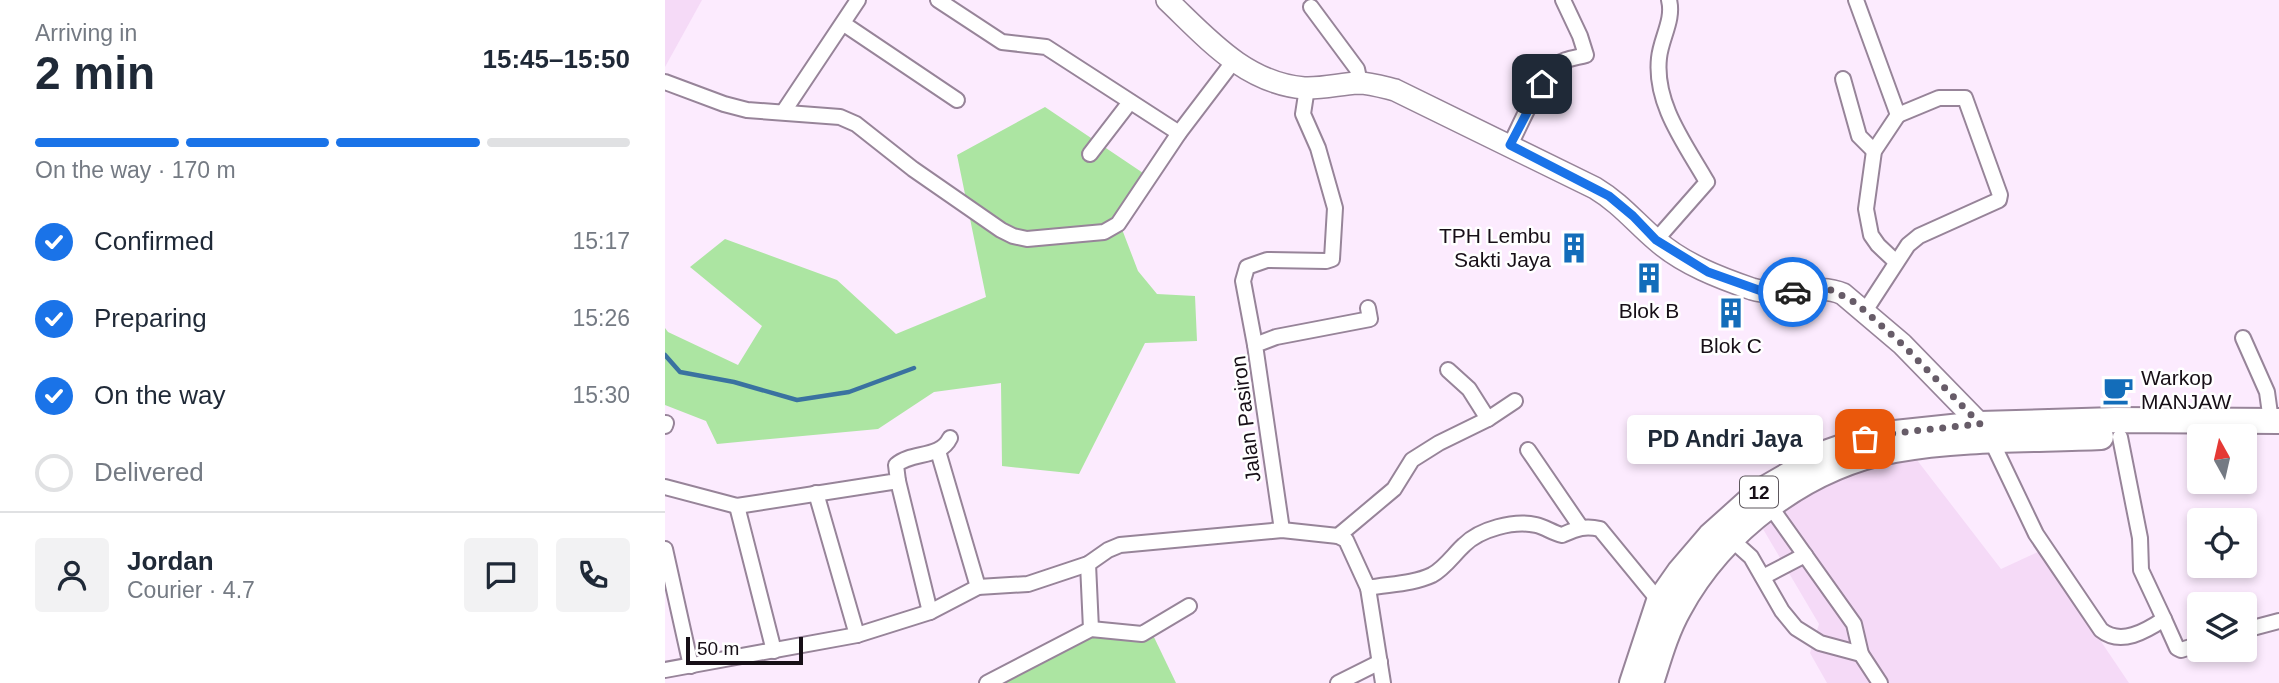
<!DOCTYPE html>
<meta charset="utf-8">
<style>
body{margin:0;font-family:Arial,sans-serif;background:#f2f2f3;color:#1f2937;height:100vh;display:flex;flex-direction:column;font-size:26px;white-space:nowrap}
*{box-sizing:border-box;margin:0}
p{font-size:23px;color:#747a83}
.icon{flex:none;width:38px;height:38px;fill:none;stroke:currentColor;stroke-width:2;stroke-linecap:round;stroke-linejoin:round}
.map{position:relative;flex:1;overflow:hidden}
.details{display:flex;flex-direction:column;background:#fff;width:665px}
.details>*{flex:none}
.needle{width:46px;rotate:352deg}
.controls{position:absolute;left:1522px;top:424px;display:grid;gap:14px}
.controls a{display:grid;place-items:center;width:70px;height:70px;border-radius:7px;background:#fff;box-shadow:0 4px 10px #0003;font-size:35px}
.scale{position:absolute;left:21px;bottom:18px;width:117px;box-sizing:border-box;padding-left:7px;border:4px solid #170f17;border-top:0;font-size:19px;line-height:24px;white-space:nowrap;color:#170f17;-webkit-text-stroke:5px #fff;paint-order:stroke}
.pin{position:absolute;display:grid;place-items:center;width:60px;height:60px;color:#fff;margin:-30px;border-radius:14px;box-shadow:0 4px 10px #0006}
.courier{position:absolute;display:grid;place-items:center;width:70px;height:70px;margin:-35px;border:5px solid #1a73e8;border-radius:50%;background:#fff;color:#222;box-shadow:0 2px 9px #0007}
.bubble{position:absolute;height:49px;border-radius:7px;background:#fff;box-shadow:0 4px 10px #0003;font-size:23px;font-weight:600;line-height:49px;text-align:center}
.headline em{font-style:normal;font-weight:600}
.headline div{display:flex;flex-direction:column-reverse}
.headline{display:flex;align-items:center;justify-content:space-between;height:119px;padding:0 35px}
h1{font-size:46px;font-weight:600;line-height:52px}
.bar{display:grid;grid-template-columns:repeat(4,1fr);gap:10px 7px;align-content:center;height:84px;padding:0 35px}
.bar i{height:9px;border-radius:5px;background:#e0e1e3}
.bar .selected{background:#1a73e8}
.bar p{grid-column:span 4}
.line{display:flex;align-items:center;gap:18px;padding:0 35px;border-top:2px solid #e0e1e3}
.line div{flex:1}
.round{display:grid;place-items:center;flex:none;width:74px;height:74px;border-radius:7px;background:#f2f2f3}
ol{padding:0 35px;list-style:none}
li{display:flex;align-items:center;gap:21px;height:77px}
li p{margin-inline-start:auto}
li .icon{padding:7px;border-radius:50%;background:#1a73e8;color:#fff;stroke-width:4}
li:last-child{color:#747a83}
li i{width:38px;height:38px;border:4px solid #e0e1e3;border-radius:50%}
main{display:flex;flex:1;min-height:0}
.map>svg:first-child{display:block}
</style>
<main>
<section class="details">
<div class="headline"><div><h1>2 min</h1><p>Arriving in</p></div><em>15:45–15:50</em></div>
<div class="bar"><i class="selected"></i><i class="selected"></i><i class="selected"></i><i></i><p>On the way · 170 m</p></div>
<ol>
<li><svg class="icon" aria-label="check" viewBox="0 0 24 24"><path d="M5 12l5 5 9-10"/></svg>Confirmed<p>15:17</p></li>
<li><svg class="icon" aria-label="check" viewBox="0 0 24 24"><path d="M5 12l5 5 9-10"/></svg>Preparing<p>15:26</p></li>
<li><svg class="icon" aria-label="check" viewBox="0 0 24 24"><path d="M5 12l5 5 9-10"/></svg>On the way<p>15:30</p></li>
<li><i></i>Delivered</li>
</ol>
<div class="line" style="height:126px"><a class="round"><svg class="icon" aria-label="person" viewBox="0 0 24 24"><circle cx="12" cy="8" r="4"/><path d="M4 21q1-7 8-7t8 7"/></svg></a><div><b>Jordan</b><p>Courier · 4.7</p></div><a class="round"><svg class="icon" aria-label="chat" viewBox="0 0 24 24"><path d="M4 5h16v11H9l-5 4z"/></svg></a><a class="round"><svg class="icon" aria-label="phone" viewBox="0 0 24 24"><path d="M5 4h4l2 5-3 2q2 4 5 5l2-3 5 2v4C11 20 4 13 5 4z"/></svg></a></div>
</section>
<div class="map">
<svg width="1614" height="683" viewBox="0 0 1614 683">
<rect width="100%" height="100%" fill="#fcebfe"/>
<g fill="#f5daf7">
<polygon points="0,0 37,0 0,67"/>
<polygon points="1245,451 1336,569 1375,551 1464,683 1162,683 1145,653 1154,624 1098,529 1138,498 1197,463"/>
</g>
<g fill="#ace5a2">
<polygon points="380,107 481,175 455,224 473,271 492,294 530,296 532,341 480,343 414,474 337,466 336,383 269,392 213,429 52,444 41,421 0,405 0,328 3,332 73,365 97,326 25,267 60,239 172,280 231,334 321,297 292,155"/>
<polygon points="487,633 511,683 326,683 425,634"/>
</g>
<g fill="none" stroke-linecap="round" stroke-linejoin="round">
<polyline stroke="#3a72a0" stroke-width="4.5" points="0,355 15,372 69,382 132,400 184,392 249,368"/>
<g stroke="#978499" stroke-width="18">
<g id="minor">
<polyline points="273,0 337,42 381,47 514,133"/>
<polyline points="1191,0 1233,115 1274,98 1300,98 1335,195 1334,200 1254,236 1243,245 1200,311"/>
<polyline points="646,7 692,69 695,83"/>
<polyline points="179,24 292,100"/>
<polyline points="1178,79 1194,136 1209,151"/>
<polyline points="0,82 59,104 82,110 175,117 191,124 248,169 336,230 348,236 362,239 439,232 453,224 514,133 568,62"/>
<polyline points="119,111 193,0"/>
<path d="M845 145C854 128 876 76 889 66 898 59 910 58 921 55L915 36 898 0"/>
<polyline points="425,154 465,102"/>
<path d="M991 240 1042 182C1021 145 989 104 994 58 996 38 1009 20 1004 0"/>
<polyline points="1231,262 1213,245 1206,235 1201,209 1209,151 1233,115"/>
<polyline points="1578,338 1602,392 1606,421"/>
<polyline points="590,345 578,281 582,267 602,260 661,261 667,259 670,208 653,148 638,114 642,88"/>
<polyline points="783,370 804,389 823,419"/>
<polyline points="0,426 1,423"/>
<polyline points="1455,437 1475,538 1476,570 1499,619"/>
<path d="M1327 442 1371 534 1436 630C1456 646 1481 631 1499 619L1512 648 1516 650 1535 644"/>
<polyline points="863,450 915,526"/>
<polyline points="273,451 313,587"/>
<polyline points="233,481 265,612"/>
<path d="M0 487 72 506 233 481 231 465C247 451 275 459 285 438"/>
<polyline points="151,493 192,635"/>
<polyline points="72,506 109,651"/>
<polyline points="1105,506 1189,624 1196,654 1215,683"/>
<polyline points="617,530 590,345 611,337 705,319 703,308"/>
<polyline points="673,536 729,489 747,460 774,443 823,419 850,401"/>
<polyline points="1066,539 1086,557 1117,611 1131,628 1155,643 1196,654"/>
<polyline points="0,549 26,666"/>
<polyline points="423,564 426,629"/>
<polyline points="1098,577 1140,555"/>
<polyline points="703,588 718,683"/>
<polyline points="1580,630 1614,621"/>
<path d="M0 670 192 635 265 612 313 587 363 584 423 564 443 550 455 545 617 530 673 536 681 540 703 588C724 584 748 584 767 575 780 568 789 554 799 545 815 529 849 520 871 525 880 527 888 533 897 535 911 529 919 525 935 529L994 601"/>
<polyline points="322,683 426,629 477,634 524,606"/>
<polyline points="673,683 715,662"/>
</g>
</g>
<g stroke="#978499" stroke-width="24">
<path id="secondary" d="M502 0C542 38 580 83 639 88 657 89 675 84 693 83 705 83 718 87 730 90L930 188C955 203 970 222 991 240 1018 264 1055 278 1087 289 1117 298 1152 282 1178 294L1237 344 1315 424 1321 434"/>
</g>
<g stroke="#978499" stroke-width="28">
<g id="trunk">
<polyline points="967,683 994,601 1015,571 1045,536 1094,492 1163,452 1200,439 1230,433 1315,424 1450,420 1614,421"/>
<path d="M986 683C994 658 1001 632 1014 609 1057 530 1141 466 1230 450 1296 438 1369 440 1436 437"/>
</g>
</g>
<use href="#minor" stroke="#fff" stroke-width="14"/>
<use href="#secondary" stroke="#fff" stroke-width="21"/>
<use href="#trunk" stroke="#fff" stroke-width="24"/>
</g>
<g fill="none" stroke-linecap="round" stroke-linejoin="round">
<polyline stroke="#675c68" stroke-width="7" stroke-dasharray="0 12.6" points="1128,292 1167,290 1191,303 1237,344 1315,424 1230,433 1200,439"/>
<polyline stroke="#1a73e8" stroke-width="9" points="877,84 845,145 944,196 968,216 991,240 1043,272 1102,293 1128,292"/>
</g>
<defs>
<g id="building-bare" transform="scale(2.415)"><path d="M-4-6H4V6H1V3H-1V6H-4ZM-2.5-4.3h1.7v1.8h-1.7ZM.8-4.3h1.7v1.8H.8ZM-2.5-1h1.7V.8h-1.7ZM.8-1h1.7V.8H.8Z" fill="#136dba" stroke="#fff" stroke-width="2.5" paint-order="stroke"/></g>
<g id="cafe-bare" transform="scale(2.415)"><path d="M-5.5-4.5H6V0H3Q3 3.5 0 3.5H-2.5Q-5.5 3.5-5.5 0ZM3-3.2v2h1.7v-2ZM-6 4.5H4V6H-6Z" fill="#136dba" stroke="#fff" stroke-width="2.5" paint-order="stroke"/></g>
</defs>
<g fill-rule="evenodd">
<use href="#building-bare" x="909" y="248"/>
<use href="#building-bare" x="984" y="278"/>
<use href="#building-bare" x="1066" y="313"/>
<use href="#cafe-bare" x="1453" y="390"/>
</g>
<g text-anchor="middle" stroke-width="5" stroke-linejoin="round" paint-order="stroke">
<rect fill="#fff" stroke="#5d575d" stroke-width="2" x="1075" y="476.5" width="38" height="31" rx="5"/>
<g font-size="19" font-weight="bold" fill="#170f17">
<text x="1094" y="499">12</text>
</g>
<g font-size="21" fill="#170f17" stroke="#fff">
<text x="886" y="243" text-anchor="end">TPH Lembu<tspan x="886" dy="24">Sakti Jaya</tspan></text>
<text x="984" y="318">Blok B</text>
<text x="1066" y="353">Blok C</text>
<text x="1476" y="385" text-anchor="start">Warkop<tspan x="1476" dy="24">MANJAW</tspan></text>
</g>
<g font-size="21" fill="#170f17" stroke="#fff">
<text transform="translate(581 419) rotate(-97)" y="7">Jalan Pasiron</text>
</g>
</g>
</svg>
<div class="controls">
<a><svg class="needle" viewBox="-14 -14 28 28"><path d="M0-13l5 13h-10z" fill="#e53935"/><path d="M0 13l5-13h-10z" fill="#747a83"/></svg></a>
<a><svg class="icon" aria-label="locate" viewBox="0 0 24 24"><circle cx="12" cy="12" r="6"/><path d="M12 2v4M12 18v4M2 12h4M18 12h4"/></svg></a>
<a><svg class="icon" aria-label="layers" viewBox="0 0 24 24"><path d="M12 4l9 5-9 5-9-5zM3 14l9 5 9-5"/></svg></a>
</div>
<div class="scale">50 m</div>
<div class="pin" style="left:1200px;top:439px;background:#ea580c"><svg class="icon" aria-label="bag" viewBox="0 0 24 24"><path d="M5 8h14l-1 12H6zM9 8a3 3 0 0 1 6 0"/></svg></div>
<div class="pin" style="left:877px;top:84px;background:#1f2937"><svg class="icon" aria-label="home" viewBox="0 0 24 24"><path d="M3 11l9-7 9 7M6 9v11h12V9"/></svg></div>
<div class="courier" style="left:1128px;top:292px"><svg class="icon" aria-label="car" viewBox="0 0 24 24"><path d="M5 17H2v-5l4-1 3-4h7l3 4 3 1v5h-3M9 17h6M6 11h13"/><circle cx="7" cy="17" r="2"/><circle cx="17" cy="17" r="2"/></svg></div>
<div class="bubble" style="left:962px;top:415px;width:196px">PD Andri Jaya</div>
</div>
</main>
